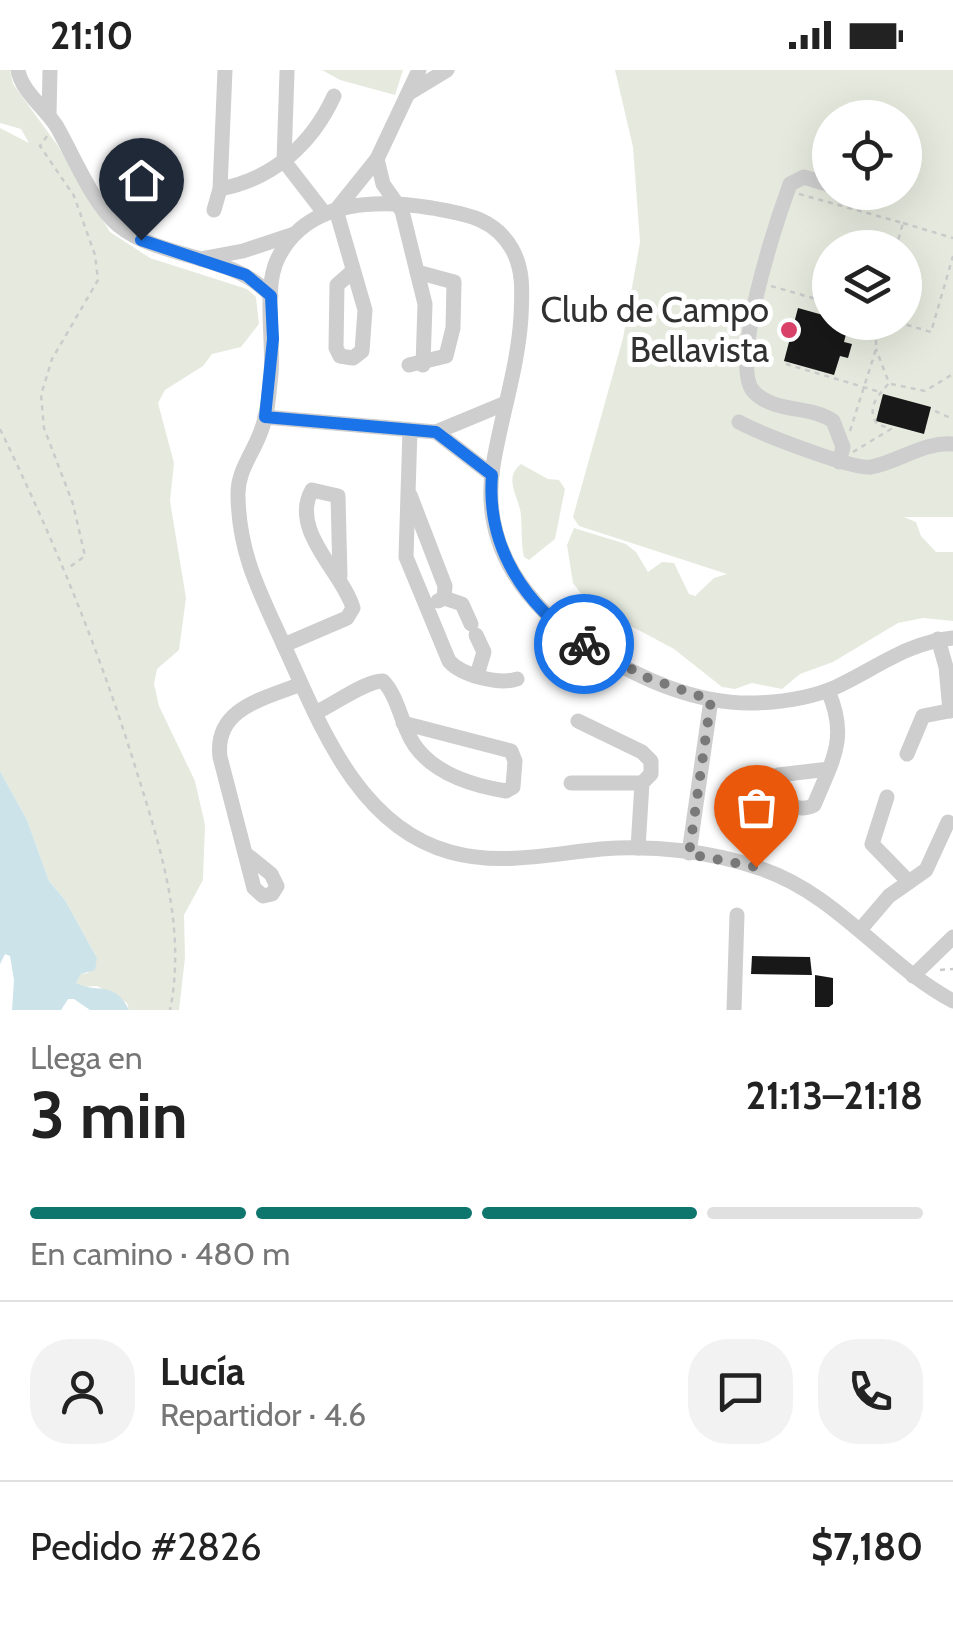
<!DOCTYPE html>
<html lang="es">
<meta charset="utf-8">
<style>
body{margin:0;font-family:Cabin,sans-serif;background:#f2f2f2;color:#222;height:100vh;display:flex;flex-direction:column;font-size:38px;white-space:nowrap}
*{box-sizing:border-box;margin:0}
p{font-size:32px;color:#767676}
.icon{flex:none;width:55px;height:55px;fill:none;stroke:currentColor;stroke-width:2;stroke-linecap:round;stroke-linejoin:round}
.map{position:relative;height:940px;overflow:hidden}
.side{display:flex;flex-direction:column;background:#fff;flex:1}
.side>*{flex:none}
.controls{position:absolute;left:812px;top:30px;display:grid;gap:20px}
.controls a{display:grid;place-items:center;width:110px;height:110px;border-radius:50%;background:#fff;box-shadow:0 10px 40px #0002;font-size:50px}
.pin{position:absolute;display:grid;place-items:center;width:85px;height:85px;color:#fff;margin:-102px -42px;border-radius:50% 50% 50% 0;rotate:-45deg;box-shadow:0 0 10px #0007}
.pin .icon{rotate:45deg}
.courier{position:absolute;display:grid;place-items:center;width:100px;height:100px;margin:-50px;border:8px solid #1a73e8;border-radius:50%;background:#fff;color:#222;box-shadow:0 2px 12px #0007}
.overview em{font-style:normal;font-weight:700}
.overview div{display:flex;flex-direction:column-reverse}
.overview{display:flex;align-items:center;justify-content:space-between;height:170px;padding:0 30px}
h1{font-size:65px;font-weight:700;line-height:75px}
.bar{display:grid;grid-template-columns:repeat(4,1fr);gap:15px 10px;align-content:center;height:120px;padding:0 30px}
.bar i{height:12px;border-radius:8px;background:#e0e0e0}
.bar .active{background:#0f766e}
.bar p{grid-column:span 4}
.line{display:flex;align-items:center;gap:25px;padding:0 30px;border-top:2px solid #e0e0e0}
.line div{flex:1}
.round{display:grid;place-items:center;flex:none;width:105px;height:105px;border-radius:40px;background:#f2f2f2}
.status{display:flex;justify-content:space-between;align-items:center;height:70px;padding:0 50px;background:#fff;direction:ltr}
.status svg{height:28px;fill:currentColor}
.map>svg:first-child{display:block}
</style>
<div class="status"><b>21:10</b><svg viewBox="0 0 49 12"><path d="M0 12V9h3v3zM5 12V6h3v6zM10 12V3h3v9zM15 12V0h3v12zM26 1h20v11H26zM47 4h2v5h-2z"/></svg></div>
<div class="map">
<svg width="953" height="940" viewBox="0 0 953 940">
<rect width="100%" height="100%" fill="#fff"/>
<g fill="#e6eade" fill-rule="evenodd">
<polygon points="0,0 10,0 13,14 58,76 110,162 150,188 247,219 256,227 259,254 241,277 212,284 203,296 165,320 158,333 174,393 170,431 186,528 179,580 157,599 154,614 159,636 195,711 205,755 203,810 184,845 185,888 179,940 129,940 127,933 97,916 82,917 76,913 81,904 88,903 97,888 65,830 49,811 27,750 0,701 0,58 29,73 21,59 0,53"/>
<polygon points="322,0 403,0 395,25 340,10"/>
<path d="M615 0H953V447H904L916 452 921 466 936 482H953V551L923 548 898 553 833 592 800 604 782 619 752 613 735 619 722 617 674 579 588 533 573 513 567 475 574 458 626 474 636 482 648 502 662 492 674 493 689 524 695 526 714 508 727 504 579 456 573 447 623 268 640 172 633 77ZM830 48H905V122H830ZM830 178H905V252H830Z"/>
<path d="M521 394 548 409 559 410 565 419 555 469 529 490 524 487C521 473 522 460 521 446 520 428 502 409 521 394Z"/>
</g>
<path fill="#cbe3e9" d="M0 701 27 750 49 811 65 830 97 888 95 900 81 904 76 913C97 924 115 910 129 940H90L74 929H68L61 940H12L14 910 10 886 5 884 0 894Z"/>
<g fill="#181818">
<polygon points="798,238 830,247 830,252 849,252 844,272 852,274 848,288 840,286 834,305 784,291"/>
<polygon points="883,324 931,337 924,364 876,351"/>
<polygon points="752,886 810,887 812,905 751,904"/>
<polygon points="815,905 833,908 833,934 829,937 815,937"/>
</g>
<g fill="none" stroke-linecap="round" stroke-linejoin="round">
<g stroke="#cbcbcb" stroke-width="2.5" stroke-dasharray="5 5" stroke-linecap="butt">
<polyline points="47,66 40,76 74,126 95,185 98,210 52,289 41,325 44,358 73,434 85,486 67,499"/>
<polyline points="799,124 903,153 896,178"/>
<polyline points="903,153 953,168"/>
<polyline points="771,216 830,233"/>
<polyline points="897,252 931,262 953,186"/>
<polyline points="786,294 880,322"/>
<polyline points="891,314 925,321 953,304"/>
<polyline points="935,341 953,349"/>
<path d="M0 359C53 468 98 577 134 693 159 773 187 855 170 940"/>
<polyline points="850,361 876,279 876,252"/>
<path d="M853 382 891 359 877 354C866 337 878 326 889 313L876 279"/>
<polyline points="940,900 953,899"/>
</g>
<g stroke="#cecece" stroke-width="15">
<path d="M18 0C21 21 46 39 57 57 73 85 94 136 118 155 163 191 233 183 271 226"/>
<polyline points="287,2 284,91 325,144"/>
<polyline points="409,23 447,0"/>
<polyline points="49,45 50,0"/>
<polyline points="377,89 383,114 402,141 425,234 423,295"/>
<path d="M830 115 804 107 790 114C777 150 728 296 754 322 774 343 810 335 833 351L843 377 839 392"/>
<path d="M220 119C273 109 312 74 334 26"/>
<polyline points="214,140 220,119 225,0"/>
<polyline points="336,140 365,240 362,281 353,288 340,286 336,278 337,215 353,201"/>
<polyline points="336,140 377,89 419,0"/>
<polyline points="200,189 243,181 294,164"/>
<polyline points="409,295 446,286 453,258 454,212 417,202"/>
<polyline points="265,347 436,362 506,333"/>
<path d="M739 352C759 363 853 400 871 397 901 391 922 372 953 374"/>
<path d="M410 360 406 487 449 591C461 605 499 615 517 609"/>
<polyline points="436,362 492,405"/>
<polyline points="410,425 445,516 444,528"/>
<polyline points="438,531 444,528 462,534 471,554"/>
<polyline points="476,565 484,582 477,605"/>
<path d="M953 568C908 572 875 599 836 617 811 628 783 632 756 633 697 635 641 609 592 579 527 538 480 477 493 396 501 346 518 297 521 247 522 223 524 200 512 179 494 147 464 144 432 138 377 129 307 129 278 188 263 217 274 270 271 304 269 323 268 343 261 361 253 384 237 401 238 426 239 487 262 526 286 580 321 657 359 757 450 782 500 796 550 784 601 779 653 775 712 781 762 799 838 825 884 894 953 931"/>
<polyline points="938,569 946,597 950,641"/>
<path d="M284 575 347 548 353 538C343 503 289 460 312 420L338 426 340 506"/>
<path d="M828 621C849 668 832 691 814 735 800 744 773 731 771 714L778 705 829 699"/>
<path d="M315 643C333 635 367 610 383 611 395 623 400 645 407 661 423 701 469 715 506 721L513 717 515 691 511 681 403 653"/>
<polyline points="578,651 642,682 651,691 651,704 642,713 638,778"/>
<polyline points="907,684 923,646 953,640"/>
<polyline points="571,713 642,713"/>
<polyline points="887,727 872,774 909,812"/>
<polyline points="689,783 711,630"/>
<path d="M246 784 271 804 277 816 272 824 263 826 254 818 220 687C214 638 264 629 301 614"/>
<polyline points="860,860 889,826 926,800 948,752"/>
<polyline points="913,906 953,867"/>
<polyline points="734,940 737,845"/>
</g>
</g>
<g fill="none" stroke-linecap="round" stroke-linejoin="round">
<polyline stroke="#797979" stroke-width="10" stroke-dasharray="0 18" points="584,574 648,608 711,630 689,784 756,797"/>
<path stroke="#1a73e8" stroke-width="12" d="M141 170 246 205 271 226 273 269 265 347 436 362 492 405C486 477 525 536 584 574"/>
</g>
<circle fill="#da4269" stroke="#fff" stroke-width="4" cx="789" cy="260" r="10"/>
<g text-anchor="middle" stroke-width="10" stroke-linejoin="round" paint-order="stroke">
<g font-size="35" fill="#313131" stroke="#fff" text-anchor="end">
<text x="769" y="252">Club de Campo<tspan x="769" dy="40">Bellavista</tspan></text>
</g>
</g>
</svg>
<div class="controls">
<a><svg class="icon" aria-label="locate" viewBox="0 0 24 24"><circle cx="12" cy="12" r="6"/><path d="M12 2v4M12 18v4M2 12h4M18 12h4"/></svg></a>
<a><svg class="icon" aria-label="layers" viewBox="0 0 24 24"><path d="M12 4l9 5-9 5-9-5zM3 14l9 5 9-5"/></svg></a>
</div>
<div class="pin" style="left:756px;top:797px;background:#ea580c"><svg class="icon" aria-label="bag" viewBox="0 0 24 24"><path d="M5 8h14l-1 12H6zM9 8a3 3 0 0 1 6 0"/></svg></div>
<div class="pin" style="left:141px;top:170px;background:#1f2937"><svg class="icon" aria-label="home" viewBox="0 0 24 24"><path d="M3 11l9-7 9 7M6 9v11h12V9"/></svg></div>
<div class="courier" style="left:584px;top:574px"><svg class="icon" aria-label="bike" viewBox="0 0 24 24"><circle cx="6" cy="16" r="4"/><circle cx="18" cy="16" r="4"/><path d="M6 16l4-8h5l3 8M10 8l3 8H6M13 5h3"/></svg></div>
</div>
<section class="side">
<div class="overview"><div><h1>3 min</h1><p>Llega en</p></div><em>21:13–21:18</em></div>
<div class="bar"><i class="active"></i><i class="active"></i><i class="active"></i><i></i><p>En camino · 480 m</p></div>
<div class="line" style="height:180px"><a class="round"><svg class="icon" aria-label="person" viewBox="0 0 24 24"><circle cx="12" cy="8" r="4"/><path d="M4 21q1-7 8-7t8 7"/></svg></a><div><b>Lucía</b><p>Repartidor · 4.6</p></div><a class="round"><svg class="icon" aria-label="chat" viewBox="0 0 24 24"><path d="M4 5h16v11H9l-5 4z"/></svg></a><a class="round"><svg class="icon" aria-label="phone" viewBox="0 0 24 24"><path d="M5 4h4l2 5-3 2q2 4 5 5l2-3 5 2v4C11 20 4 13 5 4z"/></svg></a></div>
<div class="line" style="height:130px"><div>Pedido #2826</div><b>$7,180</b></div>
</section>
